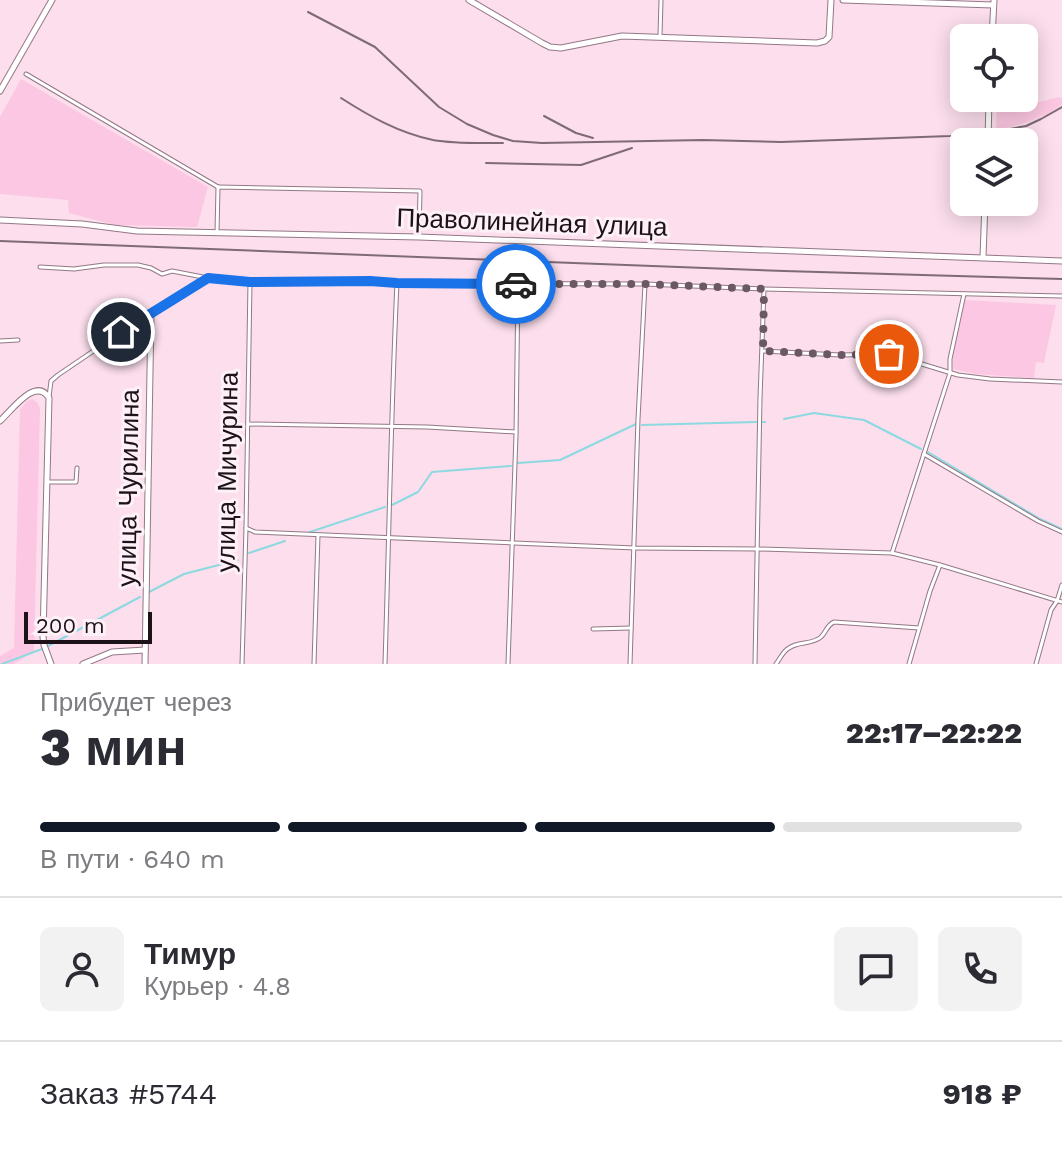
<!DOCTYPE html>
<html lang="ru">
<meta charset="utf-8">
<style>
body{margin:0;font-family:"Work Sans",sans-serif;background:#f2f2f3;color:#2b2b33;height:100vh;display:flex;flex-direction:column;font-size:30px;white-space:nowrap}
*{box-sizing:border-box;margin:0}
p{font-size:26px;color:#7c7c81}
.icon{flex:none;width:44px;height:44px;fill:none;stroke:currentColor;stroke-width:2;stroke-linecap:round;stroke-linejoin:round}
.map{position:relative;height:664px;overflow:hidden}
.details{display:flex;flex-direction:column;background:#fff;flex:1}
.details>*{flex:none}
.fabs{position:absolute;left:950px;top:24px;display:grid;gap:16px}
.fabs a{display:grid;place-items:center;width:88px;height:88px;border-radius:12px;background:#fff;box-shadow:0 4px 20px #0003;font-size:40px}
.scale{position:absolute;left:24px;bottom:20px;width:128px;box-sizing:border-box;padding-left:8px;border:4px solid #1c1217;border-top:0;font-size:22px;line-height:28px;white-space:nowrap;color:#1c1217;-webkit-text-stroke:6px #fdf1f7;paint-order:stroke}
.pin{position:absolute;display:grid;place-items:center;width:68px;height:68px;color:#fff;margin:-34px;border:4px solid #fff;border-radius:50%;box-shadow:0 2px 8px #0007}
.courier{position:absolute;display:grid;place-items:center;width:80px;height:80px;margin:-40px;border:6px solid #1a73e8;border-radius:50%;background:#fff;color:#222;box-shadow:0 2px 10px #0007}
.headline em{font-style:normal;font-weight:800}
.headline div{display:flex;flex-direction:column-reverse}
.headline{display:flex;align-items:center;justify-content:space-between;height:136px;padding:0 40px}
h1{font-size:52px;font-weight:800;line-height:60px}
.bar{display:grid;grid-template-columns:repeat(4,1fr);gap:12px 8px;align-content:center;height:96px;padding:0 40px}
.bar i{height:10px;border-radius:6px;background:#e1e1e2}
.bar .on{background:#111827}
.bar p{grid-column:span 4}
.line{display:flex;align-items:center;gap:20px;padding:0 40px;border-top:2px solid #e1e1e2}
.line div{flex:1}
.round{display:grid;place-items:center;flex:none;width:84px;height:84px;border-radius:12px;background:#f2f2f3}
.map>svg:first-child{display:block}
</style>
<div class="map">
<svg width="1062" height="664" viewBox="0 0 1062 664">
<rect width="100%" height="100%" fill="#fcdeed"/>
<g fill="#fcc7e2">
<polygon points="21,79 208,187 197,227 115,225 69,213 68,200 0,194 0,117"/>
<path d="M1059 97 1062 98V105C1041 119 1020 125 996 130L997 104 1040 102Z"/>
<polygon points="965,300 1056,305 1044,363 1036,362 1034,378 976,374 953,369 953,351"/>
<polygon points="32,399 37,402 40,408 34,651 14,664 0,664 0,656 14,648 20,410 27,401"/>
</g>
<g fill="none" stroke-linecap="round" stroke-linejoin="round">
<g stroke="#8dd9e0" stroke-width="2">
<polyline points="784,419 814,413 864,420 921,449"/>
<polyline points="763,422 765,422"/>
<polyline points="642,425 756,422"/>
<polyline points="928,452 1040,519 1062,529"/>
<polyline points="518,463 560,460 636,424"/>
<polyline points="392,505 418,492 432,472 511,466"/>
<polyline points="307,533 385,507"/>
<polyline points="249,553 285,541"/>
<polyline points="149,592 184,574 238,560"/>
<polyline points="48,646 140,597"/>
<polyline points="2,664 42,649"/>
</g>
<g stroke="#937886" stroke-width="5">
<g id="street">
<polyline points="660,36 661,0"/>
<polyline points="26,74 218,187"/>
<polyline points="217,233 218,187 420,191 419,236"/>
<polyline points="40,267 74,269 104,265 138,265 151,268 162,274 172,271 208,278 250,282 370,281 397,283 645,284 764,289 1062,296"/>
<polyline points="0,341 18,340"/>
<polyline points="763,351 840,355 889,354 958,375 990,379 1062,382"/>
<polyline points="49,397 51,381 58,375 142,318 208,278"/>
<polyline points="248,424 427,427 516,432"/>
<polyline points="924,454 1038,521 1062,532"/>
<polyline points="47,482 76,482 77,468"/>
<polyline points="246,528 255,532 635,548 759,549 892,553 940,565 1062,602"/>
<polyline points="892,553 950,373 950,359 964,294"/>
<polyline points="593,629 631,628"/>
<polyline points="242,664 246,528 250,282"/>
<polyline points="314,664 318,535"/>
<path d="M385 664C389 537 391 410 397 283"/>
<polyline points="508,664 516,435 518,284"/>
<polyline points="630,664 638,419 645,284"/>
<polyline points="755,664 760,398 764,289"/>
<path d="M776 664C780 659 783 651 789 648 798 641 812 645 821 637 827 631 826 626 834 622L919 628"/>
<polyline points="909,664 930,591 940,565"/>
<polyline points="1036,664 1051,610 1057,601 1062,585"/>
</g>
</g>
<g stroke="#937886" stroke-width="7">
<g id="secondary">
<polyline points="469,0 542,43 550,47 561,48 622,36 817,43 825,41 829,37 831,0"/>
<polyline points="843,0 993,5"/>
<polyline points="992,38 994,0"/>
<polyline points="0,91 52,0"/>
<polyline points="988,142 989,98"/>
<polyline points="0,220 82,224 137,231 419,237 1062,261"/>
<polyline points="983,257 985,202"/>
<path d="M0 421C12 410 36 376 49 398L43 637 44 645 51 664"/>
<polyline points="83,664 112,652 145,650"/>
<polyline points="145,664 151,313"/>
</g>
</g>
<use href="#street" stroke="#fff" stroke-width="3"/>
<use href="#secondary" stroke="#fff" stroke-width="5"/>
<g stroke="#7e6b75" stroke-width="2">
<polyline points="308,12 375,47 439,107 467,124 493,135 513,141 542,143 703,140 781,142 950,136 988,133 1026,126 1041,119 1062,107"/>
<path d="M341 98C369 116 399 133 433 140 455 144 479 143 503 143"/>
<polyline points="544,116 576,133 593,138"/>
<polyline points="486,163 581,165 632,148"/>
<polyline points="0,241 784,271 1062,279"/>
</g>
</g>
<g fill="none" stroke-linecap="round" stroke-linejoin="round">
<polyline stroke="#6a5962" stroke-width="8" stroke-dasharray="0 14.4" points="516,284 645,284 764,289 763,351 840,355 889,354"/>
<polyline stroke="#1a73e8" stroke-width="10" points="121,332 208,278 250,282 370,281 397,283 516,284"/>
</g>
<g text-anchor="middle" stroke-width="6" stroke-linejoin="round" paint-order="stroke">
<g font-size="26" fill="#1c1217" stroke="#fdf1f7">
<text transform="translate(532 222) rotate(2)" y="9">Праволинейная улица</text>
<text transform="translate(227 472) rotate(-89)" y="9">улица Мичурина</text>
<text transform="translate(128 488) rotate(-89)" y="9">улица Чурилина</text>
</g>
</g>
</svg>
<div class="fabs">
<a><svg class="icon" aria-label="locate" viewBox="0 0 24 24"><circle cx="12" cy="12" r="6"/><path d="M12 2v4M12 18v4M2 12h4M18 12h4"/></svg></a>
<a><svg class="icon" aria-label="layers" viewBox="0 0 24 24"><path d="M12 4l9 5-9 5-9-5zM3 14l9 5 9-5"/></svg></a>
</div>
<div class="scale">200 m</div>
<div class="pin" style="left:889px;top:354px;background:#ea580c"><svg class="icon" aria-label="bag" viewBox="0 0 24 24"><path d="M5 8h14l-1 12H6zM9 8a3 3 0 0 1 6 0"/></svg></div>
<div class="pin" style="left:121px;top:332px;background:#1f2937"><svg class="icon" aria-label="home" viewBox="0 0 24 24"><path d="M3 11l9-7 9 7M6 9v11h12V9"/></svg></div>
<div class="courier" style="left:516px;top:284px"><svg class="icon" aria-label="car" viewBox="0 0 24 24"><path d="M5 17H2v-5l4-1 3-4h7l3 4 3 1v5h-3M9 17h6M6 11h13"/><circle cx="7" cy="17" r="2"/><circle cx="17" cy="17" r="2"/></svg></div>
</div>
<section class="details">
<div class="headline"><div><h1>3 мин</h1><p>Прибудет через</p></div><em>22:17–22:22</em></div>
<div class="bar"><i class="on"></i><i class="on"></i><i class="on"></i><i></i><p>В пути · 640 m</p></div>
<div class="line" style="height:144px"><a class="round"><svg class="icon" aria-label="person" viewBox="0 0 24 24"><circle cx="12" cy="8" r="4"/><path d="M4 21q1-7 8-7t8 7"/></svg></a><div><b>Тимур</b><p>Курьер · 4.8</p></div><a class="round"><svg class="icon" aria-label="chat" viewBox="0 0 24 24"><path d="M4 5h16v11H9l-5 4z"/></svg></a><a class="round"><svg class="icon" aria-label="phone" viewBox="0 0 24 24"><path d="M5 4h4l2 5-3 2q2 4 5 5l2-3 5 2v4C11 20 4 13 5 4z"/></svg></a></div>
<div class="line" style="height:104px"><div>Заказ #5744</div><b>918 ₽</b></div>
</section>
